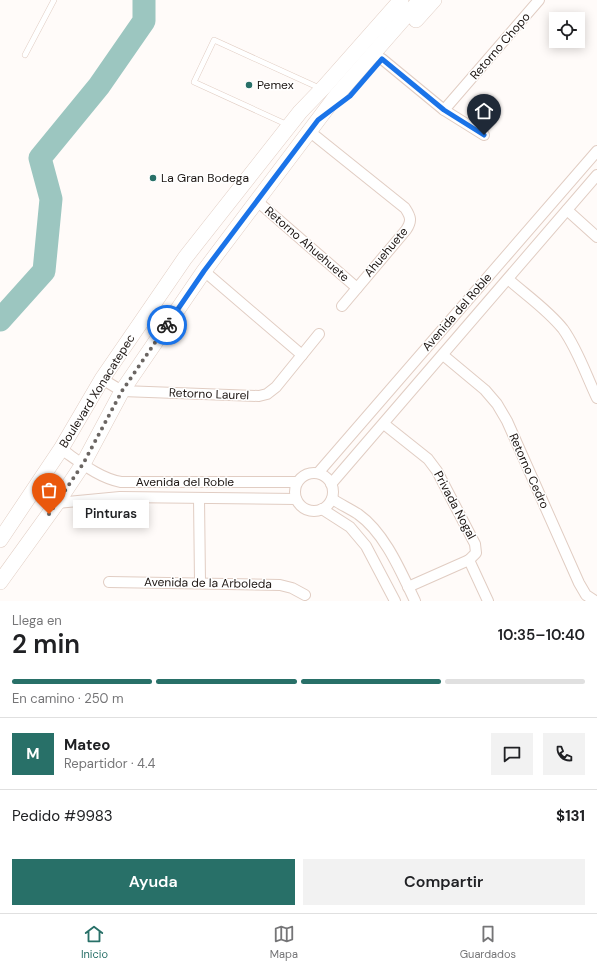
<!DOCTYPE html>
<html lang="es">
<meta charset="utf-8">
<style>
body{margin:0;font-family:"DM Sans",sans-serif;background:#f2f2f2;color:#202124;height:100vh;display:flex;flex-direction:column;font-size:15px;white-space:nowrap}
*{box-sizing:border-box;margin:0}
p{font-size:13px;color:#757577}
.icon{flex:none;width:22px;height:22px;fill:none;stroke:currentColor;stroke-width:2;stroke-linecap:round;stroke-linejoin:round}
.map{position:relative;height:601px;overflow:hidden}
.details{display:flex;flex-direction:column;background:#fff;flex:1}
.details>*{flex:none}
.fabs{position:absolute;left:549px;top:12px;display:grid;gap:8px}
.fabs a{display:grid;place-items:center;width:36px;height:36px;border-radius:0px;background:#fff;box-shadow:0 2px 10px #0003;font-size:20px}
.pin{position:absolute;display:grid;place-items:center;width:34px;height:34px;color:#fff;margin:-41px -17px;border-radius:50% 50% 50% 0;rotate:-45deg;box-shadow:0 0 4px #0007}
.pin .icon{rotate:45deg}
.courier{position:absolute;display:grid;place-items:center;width:40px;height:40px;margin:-20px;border:3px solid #1a73e8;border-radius:50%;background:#fff;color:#222;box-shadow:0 1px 5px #0007}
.bubble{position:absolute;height:28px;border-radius:0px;background:#fff;box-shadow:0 2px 10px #0003;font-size:13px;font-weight:600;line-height:28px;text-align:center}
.overview em{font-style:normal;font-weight:600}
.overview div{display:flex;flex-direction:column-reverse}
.overview{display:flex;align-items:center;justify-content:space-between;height:68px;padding:0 12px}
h1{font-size:26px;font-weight:600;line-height:30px}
.bar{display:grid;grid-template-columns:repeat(4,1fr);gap:6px 4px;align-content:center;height:48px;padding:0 12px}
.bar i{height:5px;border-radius:3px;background:#e0e0e0}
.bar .on{background:#287068}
.bar p{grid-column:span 4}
.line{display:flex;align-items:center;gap:10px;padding:0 12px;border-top:1px solid #e0e0e0}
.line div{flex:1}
.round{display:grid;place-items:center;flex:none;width:42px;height:42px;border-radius:0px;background:#f2f2f2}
.button{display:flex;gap:8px;margin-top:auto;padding:8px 12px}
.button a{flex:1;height:46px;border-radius:0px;background:#287068;color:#fff;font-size:16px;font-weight:600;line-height:46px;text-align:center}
.button a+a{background:#f2f2f2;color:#202124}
.menu{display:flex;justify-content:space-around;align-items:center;height:56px;border-top:1px solid #e0e0e0;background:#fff;font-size:11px;color:#757577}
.menu a{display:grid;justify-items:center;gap:2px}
.menu .on{color:#287068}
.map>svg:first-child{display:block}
</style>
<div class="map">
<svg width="597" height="601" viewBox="0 0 597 601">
<rect width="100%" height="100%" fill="#fffbf9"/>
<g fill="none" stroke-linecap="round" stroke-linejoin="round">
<polyline stroke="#9cc6c0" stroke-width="23" points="0,320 44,271 51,199 40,158 99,86 144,21 144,0"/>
<g stroke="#e1cdc3" stroke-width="6">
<g id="lane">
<polyline points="25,55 54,0"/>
<polyline points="288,125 194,82 214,40 315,86"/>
</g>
</g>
<g stroke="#e1cdc3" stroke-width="12">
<g id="street">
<polyline points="382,59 444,110 484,135"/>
<polyline points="444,110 539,0"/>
<path d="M309 131 405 208C411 217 412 221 406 230L342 306"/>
<polyline points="257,201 357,288"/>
<polyline points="567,210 597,237"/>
<polyline points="204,271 302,355"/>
<path d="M508 279C526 295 548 310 563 329 578 350 586 375 597 398"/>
<polyline points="443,355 485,390 497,404 507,421 579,583 586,595 595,601"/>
<polyline points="102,379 122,391 259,396 267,394 276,387 319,334"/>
<polyline points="384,424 428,459 437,471 475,544 476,553 469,560 488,601"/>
<path d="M61 449C80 462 99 478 121 482H297"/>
<polyline points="318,473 597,151"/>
<circle cx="314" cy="492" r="19"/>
<polyline points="331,484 597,175"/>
<polyline points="199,498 200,582"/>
<path d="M332 499C340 504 350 509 358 514 385 533 401 572 415 601"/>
<polyline points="57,503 120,497 296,499"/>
<polyline points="322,509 350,527 366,546 395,601"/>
<polyline points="109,582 280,585 292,588 305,595"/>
<polyline points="408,587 469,560"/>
</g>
</g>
<g stroke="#e1cdc3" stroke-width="16">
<g id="secondary">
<polyline points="416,20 434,0"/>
<polyline points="0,540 61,449 102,379 185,258 300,112 325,86 401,0"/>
<polyline points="0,582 57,503 83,464 122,391 204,271 336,96 420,0"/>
</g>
</g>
<use href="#lane" stroke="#fff" stroke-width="5"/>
<use href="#street" stroke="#fff" stroke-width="10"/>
<use href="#secondary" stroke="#fff" stroke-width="15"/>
</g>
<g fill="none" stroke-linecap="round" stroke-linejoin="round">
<polyline stroke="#6b6663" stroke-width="4" stroke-dasharray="0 7.2" points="49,514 83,464 122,391 167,325"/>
<polyline stroke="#1a73e8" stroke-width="5" points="167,325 204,271 318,120 350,96 382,59 444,110 484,135"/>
</g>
<g fill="#287068" stroke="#fff" stroke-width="1.5">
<circle cx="249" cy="85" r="4"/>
<circle cx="153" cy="178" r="4"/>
</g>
<g text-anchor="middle" stroke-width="3" stroke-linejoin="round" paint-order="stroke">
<g font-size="12" fill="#1c1512" stroke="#fff">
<text transform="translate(500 46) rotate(-49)" y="4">Retorno Chopo</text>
<text transform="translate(307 244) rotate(41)" y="4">Retorno Ahuehuete</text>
<text transform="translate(386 252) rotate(-50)" y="4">Ahuehuete</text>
<text transform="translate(457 312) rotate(-49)" y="4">Avenida del Roble</text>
<text transform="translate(97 391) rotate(-58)" y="4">Boulevard Xonacatepec</text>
<text transform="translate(209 394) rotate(2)" y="4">Retorno Laurel</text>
<text transform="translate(529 471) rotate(66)" y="4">Retorno Cedro</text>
<text x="185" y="486">Avenida del Roble</text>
<text transform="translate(455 505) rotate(62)" y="4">Privada Nogal</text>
<text transform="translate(208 583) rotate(1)" y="4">Avenida de la Arboleda</text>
</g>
<g font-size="12" fill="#1c1512" stroke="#fff" text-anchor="start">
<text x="257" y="89">Pemex</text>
<text x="161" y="182">La Gran Bodega</text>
</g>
</g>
</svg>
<div class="fabs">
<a><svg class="icon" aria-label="locate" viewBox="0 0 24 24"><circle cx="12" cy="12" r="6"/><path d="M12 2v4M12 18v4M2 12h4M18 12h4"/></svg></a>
</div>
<div class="pin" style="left:49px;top:514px;background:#ea580c"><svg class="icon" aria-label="bag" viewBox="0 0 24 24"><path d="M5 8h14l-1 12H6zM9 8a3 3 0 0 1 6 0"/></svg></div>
<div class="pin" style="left:484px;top:135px;background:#1f2937"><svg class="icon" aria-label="home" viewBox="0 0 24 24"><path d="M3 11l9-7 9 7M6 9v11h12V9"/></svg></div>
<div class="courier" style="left:167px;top:325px"><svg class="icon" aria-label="bike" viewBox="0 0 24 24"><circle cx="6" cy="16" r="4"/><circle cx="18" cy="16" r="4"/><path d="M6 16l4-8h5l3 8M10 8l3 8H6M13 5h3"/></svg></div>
<div class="bubble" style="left:73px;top:500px;width:76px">Pinturas</div>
</div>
<section class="details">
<div class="overview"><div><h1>2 min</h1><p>Llega en</p></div><em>10:35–10:40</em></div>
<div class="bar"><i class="on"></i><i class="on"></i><i class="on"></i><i></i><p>En camino · 250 m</p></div>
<div class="line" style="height:72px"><b class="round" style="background:#287068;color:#fff">M</b><div><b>Mateo</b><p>Repartidor · 4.4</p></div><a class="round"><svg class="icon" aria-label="chat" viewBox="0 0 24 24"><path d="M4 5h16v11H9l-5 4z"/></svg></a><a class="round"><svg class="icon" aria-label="phone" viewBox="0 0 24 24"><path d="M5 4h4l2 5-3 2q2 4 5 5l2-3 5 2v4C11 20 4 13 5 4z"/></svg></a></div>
<div class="line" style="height:52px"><div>Pedido #9983</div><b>$131</b></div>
<div class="button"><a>Ayuda</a><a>Compartir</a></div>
</section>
<nav class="menu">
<a class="on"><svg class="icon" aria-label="home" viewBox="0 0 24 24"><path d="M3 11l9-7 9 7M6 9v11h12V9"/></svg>Inicio</a>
<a><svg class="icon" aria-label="map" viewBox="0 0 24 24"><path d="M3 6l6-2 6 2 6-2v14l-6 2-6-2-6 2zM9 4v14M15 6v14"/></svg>Mapa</a>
<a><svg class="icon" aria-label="saved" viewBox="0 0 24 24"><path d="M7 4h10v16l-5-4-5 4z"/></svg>Guardados</a>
</nav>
